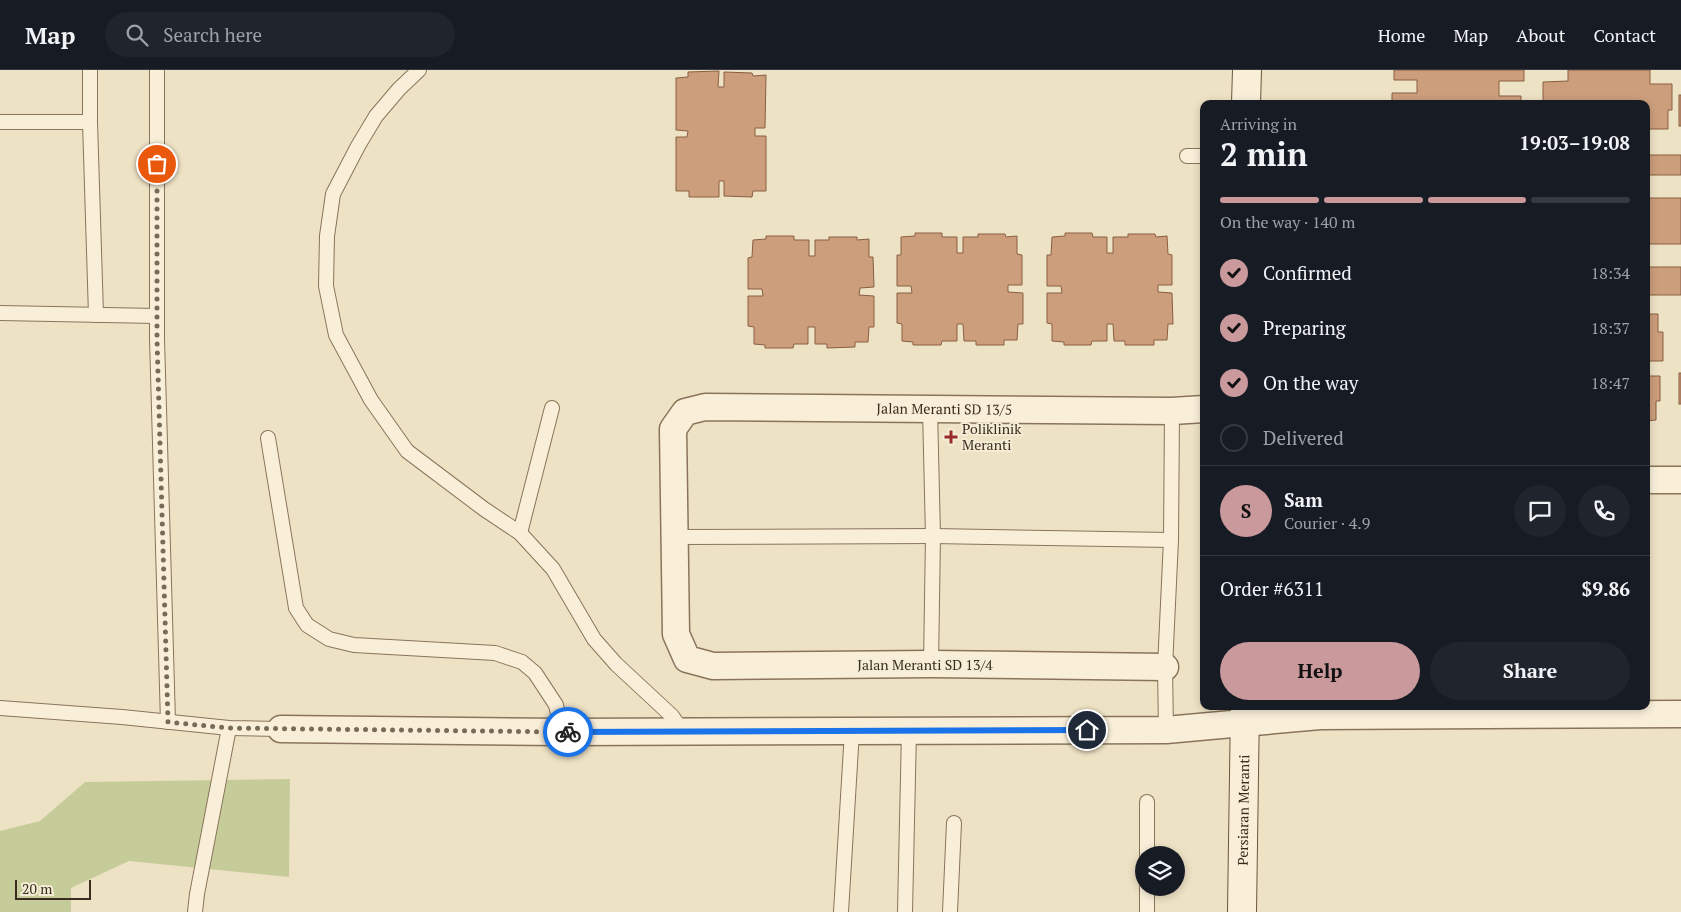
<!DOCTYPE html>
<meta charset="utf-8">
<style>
body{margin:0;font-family:"PT Serif",serif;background:#20242c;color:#f1f3f6;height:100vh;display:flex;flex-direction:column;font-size:19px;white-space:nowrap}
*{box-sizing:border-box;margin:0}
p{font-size:16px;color:#9ea1a6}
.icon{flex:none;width:28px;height:28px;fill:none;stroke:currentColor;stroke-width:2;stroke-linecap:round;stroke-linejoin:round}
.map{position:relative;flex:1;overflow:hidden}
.side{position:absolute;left:1200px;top:30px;width:450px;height:610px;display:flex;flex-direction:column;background:#171b24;border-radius:10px;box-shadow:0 2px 8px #0003}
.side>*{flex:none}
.tools{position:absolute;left:1135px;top:776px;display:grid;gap:10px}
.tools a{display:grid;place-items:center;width:50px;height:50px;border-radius:50%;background:#171b24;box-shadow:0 2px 8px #0003;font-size:25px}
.scale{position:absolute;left:15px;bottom:12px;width:76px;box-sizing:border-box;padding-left:5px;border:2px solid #392c1f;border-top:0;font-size:14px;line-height:18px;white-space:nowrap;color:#392c1f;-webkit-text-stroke:4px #f5ecd5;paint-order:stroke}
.pin{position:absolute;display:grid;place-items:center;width:42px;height:42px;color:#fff;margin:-21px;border:2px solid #fff;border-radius:50%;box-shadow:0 1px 5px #0007}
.courier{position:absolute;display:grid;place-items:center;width:50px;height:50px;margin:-25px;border:4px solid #1a73e8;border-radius:50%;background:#fff;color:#222;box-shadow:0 1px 6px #0007}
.overview em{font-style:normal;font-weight:700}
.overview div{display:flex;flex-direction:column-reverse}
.overview{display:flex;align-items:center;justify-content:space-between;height:85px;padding:0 20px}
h1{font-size:32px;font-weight:700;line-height:38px}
.bar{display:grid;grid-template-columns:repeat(4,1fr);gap:8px 5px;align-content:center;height:60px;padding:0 20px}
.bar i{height:6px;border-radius:4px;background:#363941}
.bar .current{background:#c9999b}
.bar p{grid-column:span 4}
.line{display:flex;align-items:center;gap:12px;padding:0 20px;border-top:1px solid #363941}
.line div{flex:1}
.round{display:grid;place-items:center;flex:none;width:52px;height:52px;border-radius:26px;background:#20242c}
ol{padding:0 20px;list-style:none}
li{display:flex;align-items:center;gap:15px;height:55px}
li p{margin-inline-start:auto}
li .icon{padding:5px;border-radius:50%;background:#c9999b;color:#111;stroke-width:4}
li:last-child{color:#9ea1a6}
li i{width:28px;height:28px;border:2px solid #363941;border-radius:50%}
.action{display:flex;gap:10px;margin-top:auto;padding:10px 20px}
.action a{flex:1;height:58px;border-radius:30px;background:#c9999b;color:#111;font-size:20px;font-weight:700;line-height:58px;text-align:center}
.action a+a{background:#20242c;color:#f1f3f6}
header{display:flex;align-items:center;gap:30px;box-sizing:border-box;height:70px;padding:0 25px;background:#171b24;border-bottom:1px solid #363941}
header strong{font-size:24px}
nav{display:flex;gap:28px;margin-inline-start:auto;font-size:18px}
.search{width:350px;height:45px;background:#20242c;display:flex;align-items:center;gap:12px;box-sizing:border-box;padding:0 18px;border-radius:28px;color:#9ea1a6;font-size:19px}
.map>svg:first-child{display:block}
</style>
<header>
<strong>Map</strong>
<div class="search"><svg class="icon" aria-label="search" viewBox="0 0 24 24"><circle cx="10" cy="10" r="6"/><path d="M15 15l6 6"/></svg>Search here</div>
<nav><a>Home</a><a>Map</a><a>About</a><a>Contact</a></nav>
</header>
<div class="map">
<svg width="1681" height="842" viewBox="0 0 1681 842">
<rect width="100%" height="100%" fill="#eee2c5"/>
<polygon fill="#c6cc99" points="290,709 289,807 129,791 71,818 71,842 0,842 0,761 40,751 85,712"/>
<g fill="#cc9e7c" stroke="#885e41">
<polygon points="1394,0 1524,0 1524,11 1499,11 1499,26 1521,26 1521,34 1392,34 1392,23 1417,23 1417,10 1394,10"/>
<polygon points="1568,0 1650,0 1650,14 1672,14 1672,40 1668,40 1668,59 1646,59 1646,34 1543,34 1543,12 1568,11"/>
<polygon points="719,1 718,17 724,17 724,2 752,3 753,6 766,5 765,58 755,58 755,66 766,66 766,121 753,121 752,127 724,126 724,111 719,111 719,127 689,127 689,121 676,121 676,67 687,67 688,61 676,60 676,8 688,7 688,2"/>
<rect x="1679" y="25" width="2" height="31"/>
<rect x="1646" y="85" width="35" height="20"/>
<rect x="1646" y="128" width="35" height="46"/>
<polygon points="915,163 942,163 942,167 957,167 957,183 963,183 963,167 978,167 978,164 1005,164 1006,167 1017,166 1017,184 1022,185 1022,215 1008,215 1008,222 1023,223 1023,254 1018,254 1017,270 1004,270 1004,275 976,275 976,271 964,271 963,254 957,254 957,271 942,271 941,275 913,275 913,272 902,271 902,254 897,253 897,223 912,223 911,216 897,216 897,185 901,185 901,167 915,166"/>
<polygon points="1065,163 1092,163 1093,167 1107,167 1107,183 1113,183 1113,167 1128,167 1128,164 1155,164 1156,167 1167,166 1168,184 1172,185 1172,215 1158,215 1158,222 1172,223 1173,254 1168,254 1167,270 1154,270 1154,275 1125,275 1125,271 1114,271 1113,254 1107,254 1107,271 1092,271 1091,275 1064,275 1064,272 1052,271 1052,254 1047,253 1047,223 1062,223 1061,216 1047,216 1047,185 1051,185 1052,167 1065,166"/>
<polygon points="766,166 794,166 794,170 809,170 809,186 815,186 815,170 829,170 829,167 857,167 857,170 869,169 869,187 873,187 874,217 860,218 859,225 874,226 874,257 869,257 868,272 855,272 855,277 827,278 827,274 815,274 815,257 808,257 808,274 794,274 793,278 765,278 765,275 754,274 754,257 748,256 748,226 763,226 762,219 748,219 748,188 752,187 753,170 766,169"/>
<rect x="1646" y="197" width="35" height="28"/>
<polygon points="1646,244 1658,244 1658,262 1663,262 1663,291 1646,291"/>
<rect x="1679" y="303" width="2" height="31"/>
<polygon points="1646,306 1660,306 1660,331 1656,331 1656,350 1646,351"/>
</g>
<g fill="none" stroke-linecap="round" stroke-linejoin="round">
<g stroke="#89745b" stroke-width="16">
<g id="lane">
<polyline points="90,0 90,52"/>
<polyline points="157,0 157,269 168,652"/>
<polyline points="419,0 399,19 376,46 358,76 333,124 327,166 326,216 336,265 371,330 407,381 484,439 520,463 553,499 594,569 616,594 672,646 683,662"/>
<polyline points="0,52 90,52 96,245"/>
<polyline points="1187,86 1204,86"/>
<polyline points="0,243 157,246"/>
<polyline points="930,339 933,466 931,594"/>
<polyline points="268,368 296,538 307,555 329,569 354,575 495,583 522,592 535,603 556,635 562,662"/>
<polyline points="520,463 552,338"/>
<polyline points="675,467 933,466 1171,470"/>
<polyline points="0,638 122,647 229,658 281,659"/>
<polyline points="1166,660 1165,597 1171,470 1172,341"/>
<polyline points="1147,732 1147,785"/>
<polyline points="1147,818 1147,842"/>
<polyline points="195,842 197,824 229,658"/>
<polyline points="841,842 852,661"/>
<polyline points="905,842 909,661"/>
<polyline points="950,842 954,753"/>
</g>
</g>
<g stroke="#89745b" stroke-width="29">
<g id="street">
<polyline points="1646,410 1681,410"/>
<path id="s1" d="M1165 597 931 594 713 596 687 589 676 564 673 359 685 342 705 337 1172 341 1204 339"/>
<polyline points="281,659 562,662 1166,660 1320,646 1681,644"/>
</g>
</g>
<g stroke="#6b553e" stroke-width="30">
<g id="secondary">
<polyline points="1246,34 1247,0"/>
<path id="s2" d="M1242 842 1245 636"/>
</g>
</g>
<use href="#lane" stroke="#f9efd9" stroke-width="14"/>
<use href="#street" stroke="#f9efd9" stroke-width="26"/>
<use href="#secondary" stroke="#f9efd9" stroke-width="28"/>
</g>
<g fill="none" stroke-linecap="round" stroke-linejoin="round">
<polyline stroke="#786c59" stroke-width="5" stroke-dasharray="0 9" points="157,94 157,269 168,652 228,658 568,662"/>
<polyline stroke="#1a73e8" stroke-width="6" points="568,662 1087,660"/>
</g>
<path fill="#982c2c" stroke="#f5ecd5" stroke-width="2" d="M948.5 359.5h5v5h5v5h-5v5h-5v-5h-5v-5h5z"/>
<g text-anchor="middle" stroke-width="4" stroke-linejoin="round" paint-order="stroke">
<g font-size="14" fill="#392c1f" stroke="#f5ecd5">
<text dy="5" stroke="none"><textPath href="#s1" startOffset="992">Jalan Meranti SD 13/5</textPath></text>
<text x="925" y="600">Jalan Meranti SD 13/4</text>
<text dy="5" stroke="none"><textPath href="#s2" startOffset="102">Persiaran Meranti</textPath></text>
</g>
<g font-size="14" fill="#392c1f" stroke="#f5ecd5" text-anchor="start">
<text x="962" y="364">Poliklinik<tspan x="962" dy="16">Meranti</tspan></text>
</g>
</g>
</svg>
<div class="tools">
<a><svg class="icon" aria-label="layers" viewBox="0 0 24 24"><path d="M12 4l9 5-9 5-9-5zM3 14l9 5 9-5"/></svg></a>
</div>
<div class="scale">20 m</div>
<div class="pin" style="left:157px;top:94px;background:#ea580c"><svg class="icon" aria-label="bag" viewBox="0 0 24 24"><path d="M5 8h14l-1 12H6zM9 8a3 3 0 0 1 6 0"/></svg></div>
<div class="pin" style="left:1087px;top:660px;background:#1f2937"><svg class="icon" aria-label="home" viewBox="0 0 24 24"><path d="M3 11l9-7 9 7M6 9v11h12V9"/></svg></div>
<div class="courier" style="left:568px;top:662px"><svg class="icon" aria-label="bike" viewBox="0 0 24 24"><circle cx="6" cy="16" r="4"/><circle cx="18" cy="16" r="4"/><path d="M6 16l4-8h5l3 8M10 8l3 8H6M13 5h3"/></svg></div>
<section class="side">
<div class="overview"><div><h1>2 min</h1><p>Arriving in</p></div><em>19:03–19:08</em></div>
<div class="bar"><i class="current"></i><i class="current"></i><i class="current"></i><i></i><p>On the way · 140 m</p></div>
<ol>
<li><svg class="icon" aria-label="check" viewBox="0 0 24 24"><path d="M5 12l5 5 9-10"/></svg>Confirmed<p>18:34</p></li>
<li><svg class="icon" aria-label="check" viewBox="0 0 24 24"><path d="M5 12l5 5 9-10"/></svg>Preparing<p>18:37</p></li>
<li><svg class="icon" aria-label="check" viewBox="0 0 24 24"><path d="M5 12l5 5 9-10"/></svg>On the way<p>18:47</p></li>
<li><i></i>Delivered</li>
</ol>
<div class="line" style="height:90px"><b class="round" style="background:#c9999b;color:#111">S</b><div><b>Sam</b><p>Courier · 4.9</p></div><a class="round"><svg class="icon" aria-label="chat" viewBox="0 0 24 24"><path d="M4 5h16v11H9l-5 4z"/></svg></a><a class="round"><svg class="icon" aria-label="phone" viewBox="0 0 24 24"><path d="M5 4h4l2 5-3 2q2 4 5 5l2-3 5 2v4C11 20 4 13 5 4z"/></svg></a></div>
<div class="line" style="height:65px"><div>Order #6311</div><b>$9.86</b></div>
<div class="action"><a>Help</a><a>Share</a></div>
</section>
</div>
